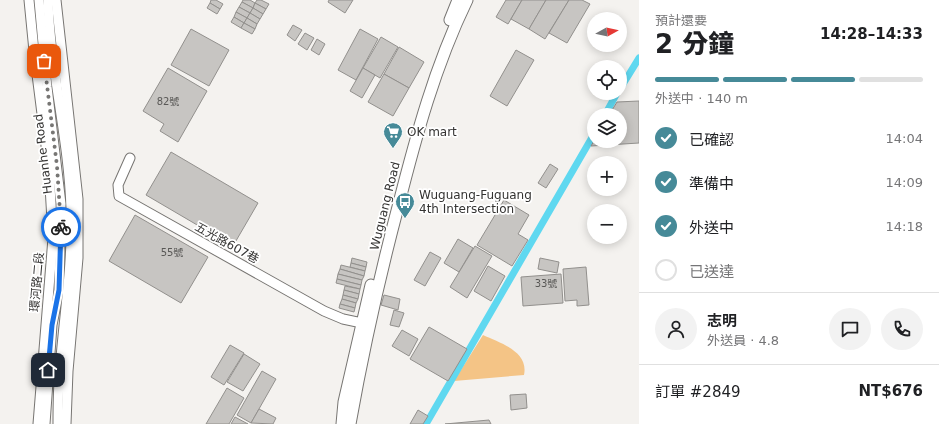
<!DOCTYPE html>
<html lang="zh-TW">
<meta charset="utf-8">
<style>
body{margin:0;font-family:"DejaVu Sans","Noto Sans TC",sans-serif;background:#f2f2f2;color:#202124;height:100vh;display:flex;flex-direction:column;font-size:15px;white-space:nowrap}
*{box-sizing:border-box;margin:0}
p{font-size:13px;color:#757577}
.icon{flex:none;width:22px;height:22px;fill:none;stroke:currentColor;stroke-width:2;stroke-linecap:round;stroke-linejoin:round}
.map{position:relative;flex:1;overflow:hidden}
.details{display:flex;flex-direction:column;background:#fff;width:300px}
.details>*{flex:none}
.needle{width:26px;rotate:82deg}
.fabs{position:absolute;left:587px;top:12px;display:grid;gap:8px}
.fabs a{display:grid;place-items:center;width:40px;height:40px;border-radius:50%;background:#fff;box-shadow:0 2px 10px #0003;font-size:20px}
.pin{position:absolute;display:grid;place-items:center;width:34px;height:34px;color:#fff;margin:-17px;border-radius:8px;box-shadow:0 2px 6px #0006}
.courier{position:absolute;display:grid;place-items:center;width:40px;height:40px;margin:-20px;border:3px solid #1a73e8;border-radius:50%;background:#fff;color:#222;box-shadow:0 1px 5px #0007}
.headline em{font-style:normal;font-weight:800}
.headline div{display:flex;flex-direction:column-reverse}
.headline{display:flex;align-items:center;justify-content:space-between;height:68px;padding:0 16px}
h1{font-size:26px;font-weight:800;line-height:30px}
.bar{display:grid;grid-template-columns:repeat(4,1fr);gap:6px 4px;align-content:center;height:48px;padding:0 16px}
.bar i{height:5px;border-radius:3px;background:#e0e0e0}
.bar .current{background:#468a98}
.bar p{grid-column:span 4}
.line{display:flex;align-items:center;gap:10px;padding:0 16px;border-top:1px solid #e0e0e0}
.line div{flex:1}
.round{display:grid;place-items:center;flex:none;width:42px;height:42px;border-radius:21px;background:#f2f2f2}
ol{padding:0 16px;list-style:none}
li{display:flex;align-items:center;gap:12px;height:44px}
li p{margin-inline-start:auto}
li .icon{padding:4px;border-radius:50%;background:#468a98;color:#fff;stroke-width:4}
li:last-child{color:#757577}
li i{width:22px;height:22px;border:2px solid #e0e0e0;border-radius:50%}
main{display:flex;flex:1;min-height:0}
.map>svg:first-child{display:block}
</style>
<main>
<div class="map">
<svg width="639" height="424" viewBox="0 0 639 424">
<rect width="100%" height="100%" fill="#f4f2ef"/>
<path fill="#f4c486" d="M483 335C500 343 529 351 524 375L454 381Z"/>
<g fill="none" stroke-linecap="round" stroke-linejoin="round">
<g stroke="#5fd8f0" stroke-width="7">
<polyline points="620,89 639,58"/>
<polyline points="605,115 617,93"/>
<polyline points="426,424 594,134"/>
</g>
</g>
<g fill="#c7c5c2" stroke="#92908d">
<polygon points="211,0 216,0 223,4 220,9 210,3"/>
<polygon points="243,0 250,0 255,3 253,8 242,2"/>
<polygon points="257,0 261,0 269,4 266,9 255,3"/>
<polygon points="329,0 353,0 345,13 328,2"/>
<polygon points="506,0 522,0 508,24 496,17"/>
<polygon points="522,0 546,0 529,29 511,19"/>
<polygon points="546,0 569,0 545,39 529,29"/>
<polygon points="569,0 582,0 590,4 567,43 549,33"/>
<polygon points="242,2 253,8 250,13 239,7"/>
<polygon points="210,3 220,9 217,14 207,8"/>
<polygon points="255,3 266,9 263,14 253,8"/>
<polygon points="239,7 250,13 247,18 236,12"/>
<polygon points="253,8 263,14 260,19 250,13"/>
<polygon points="236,12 247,18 244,23 234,17"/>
<polygon points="250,13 260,19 257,24 247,18"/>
<polygon points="234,17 244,23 241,28 231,22"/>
<polygon points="247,18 257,24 255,29 244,23"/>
<polygon points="244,23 255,29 252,34 241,28"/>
<polygon points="293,25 302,30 295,41 287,35"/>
<polygon points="191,29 229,50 209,86 171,65"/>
<polygon points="360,29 378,39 356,80 338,70"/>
<polygon points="305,33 314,38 307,50 298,44"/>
<polygon points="381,37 398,47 380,78 363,68"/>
<polygon points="317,39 325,44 319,55 311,50"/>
<polygon points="399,47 424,62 409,88 384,74"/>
<polygon points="516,50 534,60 507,106 490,96"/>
<polygon points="168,68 207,91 178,142 160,131 164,124 143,111"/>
<polygon points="363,68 375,75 362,98 350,91"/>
<polygon points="384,74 409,88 393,116 368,102"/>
<polygon points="639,101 639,143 591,146 594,141 620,141 620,115 609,115 617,102"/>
<polygon points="171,152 258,203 233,246 146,195"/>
<polygon points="550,164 558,169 546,188 538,183"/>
<polygon points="504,200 529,215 518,234 528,240 512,266 477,245"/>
<polygon points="135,215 208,257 181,303 109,261"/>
<polygon points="458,239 473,248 459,272 444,263"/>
<polygon points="475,246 492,256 467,298 450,287"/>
<polygon points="430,252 441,258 425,286 414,280"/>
<polygon points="352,258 367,262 366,267 351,263"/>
<polygon points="540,258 559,262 557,273 538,269"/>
<polygon points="351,263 366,267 365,271 350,267"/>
<polygon points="341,265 365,271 364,276 340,269"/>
<polygon points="488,266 505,276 491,301 474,291"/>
<polygon points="586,267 589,305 577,306 577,300 565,301 563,269"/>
<polygon points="340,269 364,276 362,280 338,274"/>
<polygon points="338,274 362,280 361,285 337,279"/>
<polygon points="561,274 563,303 523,306 521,277"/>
<polygon points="337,279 361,285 360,289 336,283"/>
<polygon points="345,286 360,289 359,294 344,290"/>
<polygon points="344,290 359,294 358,299 343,295"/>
<polygon points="343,295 358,299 356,303 342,299"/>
<polygon points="384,295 400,299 398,310 381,305"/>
<polygon points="342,299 356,303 355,308 340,304"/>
<polygon points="340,304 355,308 354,312 339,308"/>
<polygon points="394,310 404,313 399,327 390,325"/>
<polygon points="429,327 467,349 448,381 410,359"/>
<polygon points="402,330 418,339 409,356 392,346"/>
<polygon points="230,345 244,353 224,385 211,377"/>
<polygon points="244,354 260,364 243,391 227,382"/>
<polygon points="262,371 276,379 251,423 237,415"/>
<polygon points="227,388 244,398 229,424 206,424"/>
<polygon points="526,394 527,408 511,410 510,395"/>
<polygon points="259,409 276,418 273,424 251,423"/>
<polygon points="418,410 428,416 423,424 410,424"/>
<polygon points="235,417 248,424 231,424"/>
<polygon points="489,420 491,424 445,424"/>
</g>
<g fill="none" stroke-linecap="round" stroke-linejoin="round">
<g stroke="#777572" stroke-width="11">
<g id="minor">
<polyline points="29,0 34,51 49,169 53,238 38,424"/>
<polyline points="39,0 47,87 61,204 59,290 52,325 45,424"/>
<path d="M48 0C50 70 69 139 71 209 73 262 64 316 60 369 58 387 58 406 58 424"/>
<polyline points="56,0 78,199 78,258 68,371 66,424"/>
<polyline points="130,158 118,185 119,196 324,311 343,319 362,323"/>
</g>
</g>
<g stroke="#777572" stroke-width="13">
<g id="major">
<polyline points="450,20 458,0"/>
<polyline points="342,424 344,402 371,285"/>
<path d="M350 424C363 351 379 279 398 207 416 136 435 66 467 0"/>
</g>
</g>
<use href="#minor" stroke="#fff" stroke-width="9"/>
<use href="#major" stroke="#fff" stroke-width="11"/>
</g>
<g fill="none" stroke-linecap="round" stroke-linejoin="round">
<polyline stroke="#777674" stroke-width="4" stroke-dasharray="0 7.2" points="44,61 57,166 61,227"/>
<polyline stroke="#1a73e8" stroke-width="5" points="48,370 52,325 59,290 61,227"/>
</g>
<defs>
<g id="supermarket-pin" transform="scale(1)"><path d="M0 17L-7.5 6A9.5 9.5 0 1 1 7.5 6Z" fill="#468a98" stroke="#fff"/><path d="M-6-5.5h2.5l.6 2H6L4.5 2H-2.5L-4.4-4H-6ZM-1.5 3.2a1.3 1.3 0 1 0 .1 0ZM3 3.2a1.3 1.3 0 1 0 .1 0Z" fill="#fff"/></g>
<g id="bus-pin" transform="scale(1)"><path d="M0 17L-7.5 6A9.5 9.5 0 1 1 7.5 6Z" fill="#468a98" stroke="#fff"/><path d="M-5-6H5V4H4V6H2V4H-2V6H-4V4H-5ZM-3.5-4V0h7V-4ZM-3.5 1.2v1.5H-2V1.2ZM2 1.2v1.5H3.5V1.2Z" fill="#fff"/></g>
</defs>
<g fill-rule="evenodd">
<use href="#supermarket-pin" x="393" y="132"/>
<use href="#bus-pin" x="405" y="202"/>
</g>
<g text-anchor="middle" stroke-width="3.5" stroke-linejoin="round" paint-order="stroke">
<g font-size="10" fill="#595856">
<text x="168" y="105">82號</text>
<text x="172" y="256">55號</text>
<text x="546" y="287">33號</text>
</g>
<g font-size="12" fill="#343332" stroke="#fff" text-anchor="start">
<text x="407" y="136">OK mart</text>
<text x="419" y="199">Wuguang-Fuguang<tspan x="419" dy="14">4th Intersection</tspan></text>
</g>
<g font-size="12" fill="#343332" stroke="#fff">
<text transform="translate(43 154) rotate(-97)" y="4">Huanhe Road</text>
<text transform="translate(385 206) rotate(-76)" y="4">Wuguang Road</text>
<text transform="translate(227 243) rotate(29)" y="4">五光路607巷</text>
<text transform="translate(37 282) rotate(-85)" y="4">環河路二段</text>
</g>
</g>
</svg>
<div class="fabs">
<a><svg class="needle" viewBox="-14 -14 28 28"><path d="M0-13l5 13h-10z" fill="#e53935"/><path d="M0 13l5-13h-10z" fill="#757577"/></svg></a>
<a><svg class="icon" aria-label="locate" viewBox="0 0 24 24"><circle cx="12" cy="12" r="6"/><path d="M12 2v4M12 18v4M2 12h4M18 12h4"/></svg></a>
<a><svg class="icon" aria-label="layers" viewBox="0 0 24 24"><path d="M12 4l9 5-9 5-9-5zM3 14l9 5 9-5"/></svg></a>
<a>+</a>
<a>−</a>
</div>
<div class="pin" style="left:44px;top:61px;background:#ea580c"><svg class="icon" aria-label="bag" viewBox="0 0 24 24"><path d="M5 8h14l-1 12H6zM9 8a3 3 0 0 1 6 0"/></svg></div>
<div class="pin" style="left:48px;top:370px;background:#1f2937"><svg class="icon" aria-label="home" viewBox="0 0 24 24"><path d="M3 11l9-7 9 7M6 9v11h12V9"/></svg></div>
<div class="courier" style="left:61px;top:227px"><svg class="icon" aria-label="bike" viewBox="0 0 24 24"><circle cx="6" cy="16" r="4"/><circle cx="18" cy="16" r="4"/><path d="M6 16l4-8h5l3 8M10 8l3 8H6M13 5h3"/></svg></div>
</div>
<section class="details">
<div class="headline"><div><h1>2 分鐘</h1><p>預計還要</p></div><em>14:28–14:33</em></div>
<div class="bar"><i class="current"></i><i class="current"></i><i class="current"></i><i></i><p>外送中 · 140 m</p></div>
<ol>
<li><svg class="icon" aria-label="check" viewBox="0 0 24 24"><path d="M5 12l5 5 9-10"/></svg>已確認<p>14:04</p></li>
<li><svg class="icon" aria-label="check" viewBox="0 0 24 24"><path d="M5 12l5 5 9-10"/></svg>準備中<p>14:09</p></li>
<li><svg class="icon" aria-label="check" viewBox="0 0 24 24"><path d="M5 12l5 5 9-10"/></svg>外送中<p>14:18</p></li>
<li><i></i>已送達</li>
</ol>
<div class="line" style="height:72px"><a class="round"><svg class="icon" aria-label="person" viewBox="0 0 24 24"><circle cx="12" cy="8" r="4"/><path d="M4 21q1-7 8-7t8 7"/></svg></a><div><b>志明</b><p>外送員 · 4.8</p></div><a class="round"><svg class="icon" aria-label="chat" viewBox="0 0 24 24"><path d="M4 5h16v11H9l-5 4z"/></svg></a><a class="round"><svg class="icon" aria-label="phone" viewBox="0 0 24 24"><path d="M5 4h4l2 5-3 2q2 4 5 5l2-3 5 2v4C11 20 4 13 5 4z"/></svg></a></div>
<div class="line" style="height:52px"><div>訂單 #2849</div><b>NT$676</b></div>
</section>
</main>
